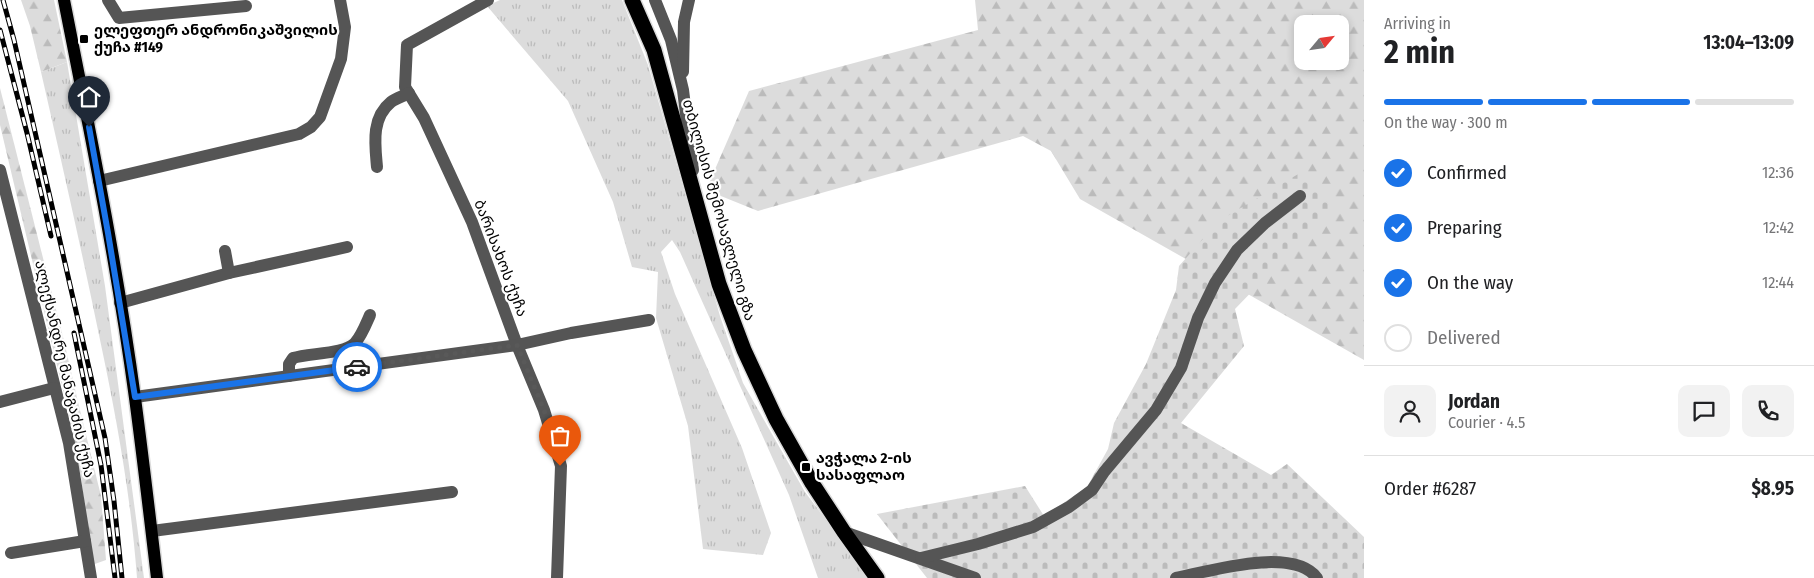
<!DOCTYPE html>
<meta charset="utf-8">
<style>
body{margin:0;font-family:"Fira Sans Condensed","Noto Sans Georgian",sans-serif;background:#f2f2f2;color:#202124;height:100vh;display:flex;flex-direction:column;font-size:19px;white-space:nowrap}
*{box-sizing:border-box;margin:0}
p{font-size:16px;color:#757577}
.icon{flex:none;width:28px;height:28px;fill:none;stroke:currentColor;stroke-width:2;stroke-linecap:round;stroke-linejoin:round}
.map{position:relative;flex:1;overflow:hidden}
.drawer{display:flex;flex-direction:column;background:#fff;width:450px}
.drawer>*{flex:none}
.needle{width:32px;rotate:61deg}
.buttons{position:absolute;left:1294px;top:15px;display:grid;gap:10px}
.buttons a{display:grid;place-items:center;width:55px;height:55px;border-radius:10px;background:#fff;box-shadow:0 2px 8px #0003;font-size:25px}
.pin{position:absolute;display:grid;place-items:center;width:42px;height:42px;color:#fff;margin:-51px -21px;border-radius:50% 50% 50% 0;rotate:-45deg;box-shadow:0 0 5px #0007}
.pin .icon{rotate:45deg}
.courier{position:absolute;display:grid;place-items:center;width:50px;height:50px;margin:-25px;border:4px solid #1a73e8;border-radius:50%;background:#fff;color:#222;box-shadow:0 1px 6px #0007}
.overview em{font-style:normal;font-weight:700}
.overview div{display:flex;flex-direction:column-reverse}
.overview{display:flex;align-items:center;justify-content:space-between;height:85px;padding:0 20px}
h1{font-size:32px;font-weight:700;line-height:38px}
.bar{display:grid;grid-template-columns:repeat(4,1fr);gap:8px 5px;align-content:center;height:60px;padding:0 20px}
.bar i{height:6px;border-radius:4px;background:#e0e0e0}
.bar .active{background:#1a73e8}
.bar p{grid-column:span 4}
.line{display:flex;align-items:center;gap:12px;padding:0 20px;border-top:1px solid #e0e0e0}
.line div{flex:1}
.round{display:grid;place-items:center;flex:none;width:52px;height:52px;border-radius:10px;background:#f2f2f2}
ol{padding:0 20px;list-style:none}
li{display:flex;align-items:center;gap:15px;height:55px}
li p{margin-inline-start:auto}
li .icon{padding:5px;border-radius:50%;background:#1a73e8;color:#fff;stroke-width:4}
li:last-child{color:#757577}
li i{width:28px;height:28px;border:2px solid #e0e0e0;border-radius:50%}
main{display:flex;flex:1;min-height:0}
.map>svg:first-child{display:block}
</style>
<main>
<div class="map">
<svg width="1364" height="578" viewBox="0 0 1364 578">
<defs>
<pattern id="grass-tufts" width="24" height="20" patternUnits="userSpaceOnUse" patternTransform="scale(1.25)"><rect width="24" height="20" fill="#dcdcdc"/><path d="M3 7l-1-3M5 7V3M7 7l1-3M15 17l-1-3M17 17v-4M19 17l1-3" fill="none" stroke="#bbb"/></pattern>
<pattern id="forest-firs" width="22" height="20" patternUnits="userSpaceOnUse" patternTransform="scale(1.25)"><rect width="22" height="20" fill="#dcdcdc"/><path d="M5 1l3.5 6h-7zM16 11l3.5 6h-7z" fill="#bbb"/></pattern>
<pattern id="cemetery-stones" width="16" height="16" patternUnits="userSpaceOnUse" patternTransform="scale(1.25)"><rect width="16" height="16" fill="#dcdcdc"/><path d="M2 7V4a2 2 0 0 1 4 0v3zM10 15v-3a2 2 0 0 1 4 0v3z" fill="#bbb"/></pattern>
</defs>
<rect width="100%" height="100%" fill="#fff"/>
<g fill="url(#grass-tufts)">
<polygon points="500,0 622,0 648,65 720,316 743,383 805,492 870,578 818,578 789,495 680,252 672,240 661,252 675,294 742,448 771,533 763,555 703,549 688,426 656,318 658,272 632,267 613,202 568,101 487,6"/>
<path d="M67 62 105 286 144 578H137C131 496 116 415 99 335 81 247 61 160 41 72Z"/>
<polygon points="51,340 64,341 78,402 66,403"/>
</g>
<g fill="url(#forest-firs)" fill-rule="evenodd">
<polygon points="21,0 54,0 67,62 41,72 30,26"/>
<path d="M975 0H1364V360L1080 199 1051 151 1023 136 758 211 706 190 749 91 978 30ZM1302 24H1340V61H1302Z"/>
<polygon points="0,88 64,341 51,340 0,125"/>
<polygon points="78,402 101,496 106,560 92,565 81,477 66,403"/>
</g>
<polygon fill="url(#cemetery-stones)" points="1305,170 1332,209 1235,309 1244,346 1181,423 1271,475 1287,464 1364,537 1364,578 927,578 877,514 1025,486 1044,516 1087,487 1108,449 1114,423 1146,364 1176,290 1179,266 1219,221"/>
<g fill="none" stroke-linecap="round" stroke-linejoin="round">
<g stroke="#dbdbdb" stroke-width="15">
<path id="major" d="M64 0C90 132 117 264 135 398 143 458 150 518 157 578"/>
</g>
<g stroke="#dbdbdb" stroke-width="18">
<polyline id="highway" points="632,0 654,50 719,284 744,350 776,419 812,483 844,532 877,578"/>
</g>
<g stroke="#555" stroke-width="12">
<polyline points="108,0 119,18 246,6"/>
<polyline points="488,0 407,45 405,87 424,118 472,222 517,345 544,410 561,466 557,578"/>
<polyline points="655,0 671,40 683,90 693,170"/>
<polyline points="683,72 684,22 689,0"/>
<path d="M377 167C375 144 371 118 391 102 396 98 404 96 409 93"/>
<polyline points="0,170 69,443 91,578"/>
<polyline points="99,181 299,134 311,127 320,117 341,59 345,27 340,0"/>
<polyline points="229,273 347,247"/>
<polyline points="120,303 229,273 225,251"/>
<path d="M289 376V364L293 358C309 353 345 354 355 343 362 335 366 324 370 315"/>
<polyline points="135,397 517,345 571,333 649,320"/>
<polyline points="0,402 54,388"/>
<polyline points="152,531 452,492"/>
<polyline points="844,532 975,578"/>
<polyline points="11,553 85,541"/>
<polyline points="921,558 978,544 1033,527 1069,507 1092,490 1104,472 1156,410 1181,368 1198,318 1215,283 1237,250 1265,223 1300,196"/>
<path d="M1176 578C1210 571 1293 546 1317 578"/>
</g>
<use href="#major" stroke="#000" stroke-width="12"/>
<use href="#highway" stroke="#000" stroke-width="15"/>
<g stroke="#000" stroke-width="5">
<g id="rail">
<polyline points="3,0 14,40 105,438 114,501 122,578"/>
<polyline points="0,30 27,133 51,236"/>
<polyline points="74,333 101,465 115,578"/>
</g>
</g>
<use href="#rail" stroke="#fff" stroke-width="3" stroke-dasharray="9" stroke-linecap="butt"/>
</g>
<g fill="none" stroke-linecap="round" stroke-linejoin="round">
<polyline stroke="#595959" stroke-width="5" stroke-dasharray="0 9" points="357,367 517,345 544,410 560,466"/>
<polyline stroke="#1a73e8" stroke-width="6" points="89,127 108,233 135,397 357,367"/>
</g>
<g fill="#000" stroke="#fff" stroke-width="2">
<rect x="79" y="34" width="10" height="10" rx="2.5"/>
<rect x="801" y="462" width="10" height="10" rx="2.5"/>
</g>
<g text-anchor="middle" stroke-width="4.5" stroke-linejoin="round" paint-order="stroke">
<g font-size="15" font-weight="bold" fill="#000" stroke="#fff" text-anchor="start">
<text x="94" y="35">ელეფთერ ანდრონიკაშვილის<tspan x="94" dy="17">ქუჩა #149</tspan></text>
<text x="816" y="463">ავჭალა 2-ის<tspan x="816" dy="17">სასაფლაო</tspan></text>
</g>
<g font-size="15" fill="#000" stroke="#fff">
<text transform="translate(719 210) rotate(74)" y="5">თბილისის შემოსავლელი გზა</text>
<text transform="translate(501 258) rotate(69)" y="5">ბარისახოს ქუჩა</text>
<text transform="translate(65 369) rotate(77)" y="5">ალექსანდრე მანაგაძის ქუჩა</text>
</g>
</g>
</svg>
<div class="buttons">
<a><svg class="needle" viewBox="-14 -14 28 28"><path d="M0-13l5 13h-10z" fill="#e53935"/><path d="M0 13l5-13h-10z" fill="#757577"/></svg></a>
</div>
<div class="pin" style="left:560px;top:466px;background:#ea580c"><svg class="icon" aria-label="bag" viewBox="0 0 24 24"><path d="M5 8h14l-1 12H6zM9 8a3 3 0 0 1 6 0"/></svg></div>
<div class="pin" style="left:89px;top:127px;background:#1f2937"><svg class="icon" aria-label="home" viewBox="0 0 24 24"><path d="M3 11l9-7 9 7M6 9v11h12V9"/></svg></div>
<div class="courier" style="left:357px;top:367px"><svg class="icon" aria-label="car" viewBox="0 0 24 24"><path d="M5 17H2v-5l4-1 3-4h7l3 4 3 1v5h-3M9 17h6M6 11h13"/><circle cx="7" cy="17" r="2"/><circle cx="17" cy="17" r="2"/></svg></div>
</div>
<section class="drawer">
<div class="overview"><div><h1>2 min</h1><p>Arriving in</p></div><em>13:04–13:09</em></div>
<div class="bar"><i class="active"></i><i class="active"></i><i class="active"></i><i></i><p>On the way · 300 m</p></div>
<ol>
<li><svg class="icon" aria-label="check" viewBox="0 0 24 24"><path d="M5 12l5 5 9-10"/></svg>Confirmed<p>12:36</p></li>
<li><svg class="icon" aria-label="check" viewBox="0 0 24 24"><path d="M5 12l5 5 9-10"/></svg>Preparing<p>12:42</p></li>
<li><svg class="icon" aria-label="check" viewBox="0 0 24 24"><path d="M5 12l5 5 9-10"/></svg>On the way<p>12:44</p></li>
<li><i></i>Delivered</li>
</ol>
<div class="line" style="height:90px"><a class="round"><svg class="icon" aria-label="person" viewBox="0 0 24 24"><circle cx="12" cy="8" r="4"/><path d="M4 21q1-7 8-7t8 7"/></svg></a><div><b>Jordan</b><p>Courier · 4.5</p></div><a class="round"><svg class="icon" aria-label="chat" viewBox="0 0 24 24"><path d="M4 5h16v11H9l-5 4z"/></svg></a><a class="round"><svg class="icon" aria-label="phone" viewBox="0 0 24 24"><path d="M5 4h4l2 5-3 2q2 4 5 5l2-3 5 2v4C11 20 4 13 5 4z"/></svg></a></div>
<div class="line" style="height:65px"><div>Order #6287</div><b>$8.95</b></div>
</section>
</main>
